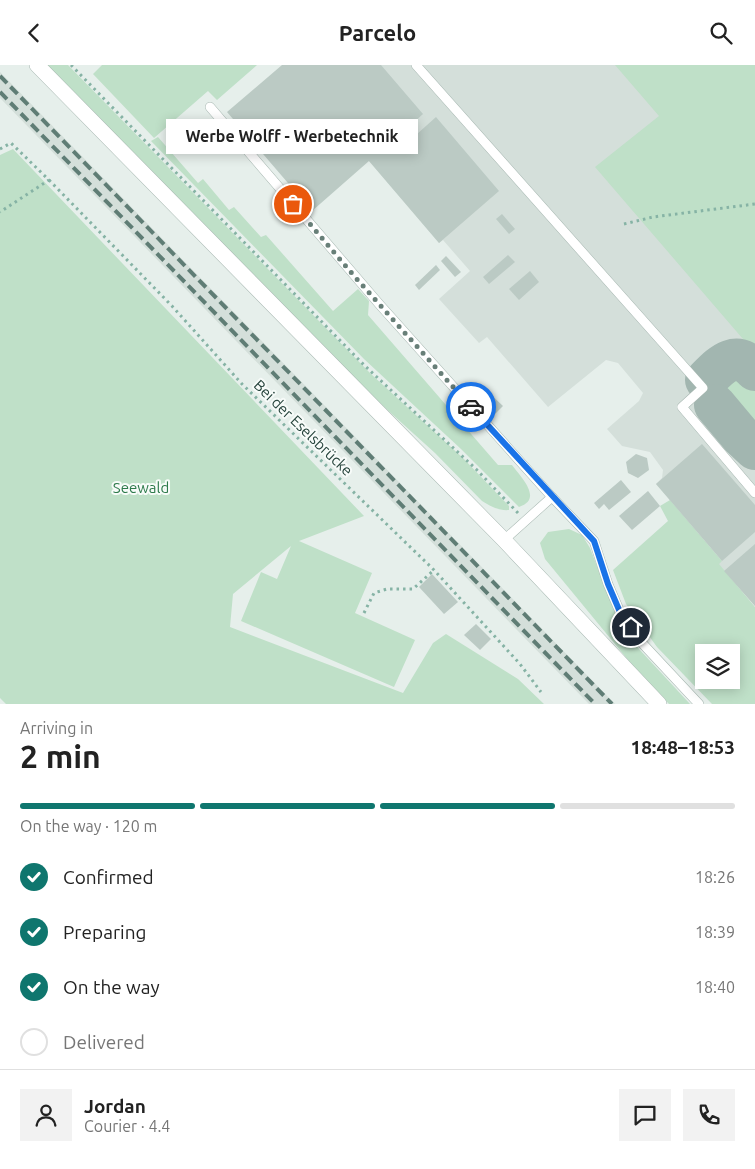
<!DOCTYPE html>
<meta charset="utf-8">
<style>
body{margin:0;font-family:Ubuntu,sans-serif;background:#f2f2f2;color:#222;height:100vh;display:flex;flex-direction:column;font-size:19px;white-space:nowrap}
*{box-sizing:border-box;margin:0}
p{font-size:16px;color:#767676}
.icon{flex:none;width:28px;height:28px;fill:none;stroke:currentColor;stroke-width:2;stroke-linecap:round;stroke-linejoin:round}
.map{position:relative;height:639px;overflow:hidden}
.sheet{display:flex;flex-direction:column;background:#fff;flex:1}
.sheet>*{flex:none}
.fabs{position:absolute;left:695px;top:579px;display:grid;gap:10px}
.fabs a{display:grid;place-items:center;width:45px;height:45px;border-radius:0px;background:#fff;box-shadow:0 2px 12px #0003;font-size:25px}
.pin{position:absolute;display:grid;place-items:center;width:42px;height:42px;color:#fff;margin:-21px;border:2px solid #fff;border-radius:50%;box-shadow:0 1px 5px #0007}
.courier{position:absolute;display:grid;place-items:center;width:50px;height:50px;margin:-25px;border:4px solid #1a73e8;border-radius:50%;background:#fff;color:#222;box-shadow:0 1px 6px #0007}
.bubble{position:absolute;height:35px;border-radius:0px;background:#fff;box-shadow:0 2px 12px #0003;font-size:16px;font-weight:700;line-height:35px;text-align:center}
.summary em{font-style:normal;font-weight:700}
.summary div{display:flex;flex-direction:column-reverse}
.summary{display:flex;align-items:center;justify-content:space-between;height:85px;padding:0 20px}
h1{font-size:32px;font-weight:700;line-height:38px}
.bar{display:grid;grid-template-columns:repeat(4,1fr);gap:8px 5px;align-content:center;height:60px;padding:0 20px}
.bar i{height:6px;border-radius:4px;background:#e0e0e0}
.bar .current{background:#0f766e}
.bar p{grid-column:span 4}
.line{display:flex;align-items:center;gap:12px;padding:0 20px;border-top:1px solid #e0e0e0}
.line div{flex:1}
.round{display:grid;place-items:center;flex:none;width:52px;height:52px;border-radius:0px;background:#f2f2f2}
ol{padding:0 20px;list-style:none}
li{display:flex;align-items:center;gap:15px;height:55px}
li p{margin-inline-start:auto}
li .icon{padding:5px;border-radius:50%;background:#0f766e;color:#fff;stroke-width:4}
li:last-child{color:#767676}
li i{width:28px;height:28px;border:2px solid #e0e0e0;border-radius:50%}
header{display:flex;justify-content:space-between;align-items:center;height:65px;padding:0 20px;background:#fff;font-size:22px;font-weight:700}
.map>svg:first-child{display:block}
</style>
<header><svg class="icon" aria-label="back" viewBox="0 0 24 24"><path d="M15 5l-7 7 7 7"/></svg>Parcelo<svg class="icon" aria-label="search" viewBox="0 0 24 24"><circle cx="10" cy="10" r="6"/><path d="M15 15l6 6"/></svg></header>
<div class="map">
<svg width="755" height="639" viewBox="0 0 755 639">
<rect width="100%" height="100%" fill="#e6efeb"/>
<g fill="#d4dfda">
<polygon points="342,0 755,0 755,541 718,499 722,495 656,419 662,413 663,405 650,387 622,381 607,364 639,336 643,328 618,298 606,295 548,342 487,272 479,278 439,234 470,206 443,175 439,178 369,96 400,70"/>
<polygon points="0,7 615,639 589,639 0,33"/>
</g>
<g fill="#bfe0c8" fill-rule="evenodd">
<path d="M46 0H68L371 309 463 393 509 441V445C499 446 490 441 482 436L435 388 372 331Z"/>
<polygon points="102,0 257,0 217,35 208,26 154,73 93,9"/>
<polygon points="615,0 755,0 755,288 595,102 659,51"/>
<path d="M158 72 198 118 203 114 229 145 234 142 261 172 266 170 333 246 358 224 369 236 368 250 498 400H512C520 411 544 434 519 442L461 384 364 294 151 76Z"/>
<polygon points="13,84 364,451 299,476 372,508 355,548 415,575 394,622 241,556 261,507 277,514 291,481 233,529 230,562 403,628 433,578 446,569 518,614 544,639 6,639 0,633 0,90"/>
<polygon points="729,303 739,304 755,324 755,371 710,317"/>
<path d="M670 435 722 496 719 499 755 542V639H712L657 582 626 539 613 505 668 456 660 441ZM704 588H731V615H704Z"/>
<polygon points="569,464 582,470 590,483 617,553 639,584 690,639 669,639 633,601 545,494 540,478 548,467"/>
</g>
<g fill="none" stroke-linecap="round" stroke-linejoin="round">
<g stroke="#a2b6b0" stroke-width="42">
<path d="M706 315C722 299 735 284 755 305"/>
<polyline points="715,340 741,371 755,384"/>
</g>
</g>
<g fill="#bbcac4">
<polygon points="282,0 381,0 423,49 400,70 407,78 436,52 499,126 439,178 369,96 312,146 227,47"/>
<polygon points="502,149 515,164 509,169 496,154"/>
<polygon points="508,190 515,197 489,219 483,212"/>
<polygon points="446,191 461,207 455,212 441,196"/>
<polygon points="436,200 440,205 419,225 415,220"/>
<polygon points="530,206 539,217 519,235 509,224"/>
<polygon points="487,326 503,341 494,350 478,334"/>
<polygon points="702,379 755,440 755,467 722,496 656,419"/>
<polygon points="636,389 647,393 649,405 638,413 628,408 626,397"/>
<polygon points="621,415 631,427 609,445 604,439 599,444 594,438"/>
<polygon points="648,426 660,441 632,465 619,451"/>
<polygon points="755,479 755,541 724,506"/>
<polygon points="432,509 458,537 444,549 419,522"/>
<polygon points="476,559 491,574 480,585 464,570"/>
</g>
<g fill="none" stroke-linecap="round" stroke-linejoin="round">
<g stroke="#a8b8b2" stroke-width="10">
<g id="service">
<polyline points="416,0 703,323 682,342 755,428"/>
<polyline points="210,42 380,240 552,432 594,476 608,519 620,547 641,577 699,639"/>
<polyline points="504,475 552,432"/>
</g>
</g>
<g stroke="#a8b8b2" stroke-width="16">
<polyline id="tertiary" points="37,0 504,475 659,639"/>
</g>
<g stroke="#86b3a5" stroke-width="3" stroke-dasharray="2.5 4" stroke-linecap="butt">
<polyline points="71,0 365,301 476,404 519,449"/>
<polyline points="0,84 11,78 49,115 0,147"/>
<polyline points="49,115 172,241 242,319 434,505 520,599 541,627"/>
<polyline points="624,159 653,152 755,139"/>
<polyline points="364,548 374,528 387,524 413,524 434,505"/>
</g>
<use href="#service" stroke="#fff" stroke-width="9"/>
<use href="#tertiary" stroke="#fff" stroke-width="15"/>
<g stroke="#5f7d75" stroke-width="4" stroke-dasharray="10 5" stroke-linecap="butt">
<polyline points="0,11 612,639"/>
<polyline points="0,27 595,639"/>
</g>
</g>
<g fill="none" stroke-linecap="round" stroke-linejoin="round">
<polyline stroke="#687f78" stroke-width="5" stroke-dasharray="0 9" points="293,139 355,212 471,342"/>
<polyline stroke="#1a73e8" stroke-width="6" points="471,342 594,476 608,519 620,547 631,562"/>
</g>
<g text-anchor="middle" stroke-width="4" stroke-linejoin="round" paint-order="stroke">
<g font-size="15" fill="#24423a" stroke="#f7fbf9">
<text transform="translate(303 363) rotate(44)" y="5">Bei der Eselsbrücke</text>
</g>
<g font-size="15" fill="#2d7a4b" stroke="#f7fbf9">
<text x="141" y="428">Seewald</text>
</g>
</g>
</svg>
<div class="fabs">
<a><svg class="icon" aria-label="layers" viewBox="0 0 24 24"><path d="M12 4l9 5-9 5-9-5zM3 14l9 5 9-5"/></svg></a>
</div>
<div class="pin" style="left:293px;top:139px;background:#ea580c"><svg class="icon" aria-label="bag" viewBox="0 0 24 24"><path d="M5 8h14l-1 12H6zM9 8a3 3 0 0 1 6 0"/></svg></div>
<div class="pin" style="left:631px;top:562px;background:#1f2937"><svg class="icon" aria-label="home" viewBox="0 0 24 24"><path d="M3 11l9-7 9 7M6 9v11h12V9"/></svg></div>
<div class="courier" style="left:471px;top:342px"><svg class="icon" aria-label="car" viewBox="0 0 24 24"><path d="M5 17H2v-5l4-1 3-4h7l3 4 3 1v5h-3M9 17h6M6 11h13"/><circle cx="7" cy="17" r="2"/><circle cx="17" cy="17" r="2"/></svg></div>
<div class="bubble" style="left:166px;top:54px;width:252px">Werbe Wolff - Werbetechnik</div>
</div>
<section class="sheet">
<div class="summary"><div><h1>2 min</h1><p>Arriving in</p></div><em>18:48–18:53</em></div>
<div class="bar"><i class="current"></i><i class="current"></i><i class="current"></i><i></i><p>On the way · 120 m</p></div>
<ol>
<li><svg class="icon" aria-label="check" viewBox="0 0 24 24"><path d="M5 12l5 5 9-10"/></svg>Confirmed<p>18:26</p></li>
<li><svg class="icon" aria-label="check" viewBox="0 0 24 24"><path d="M5 12l5 5 9-10"/></svg>Preparing<p>18:39</p></li>
<li><svg class="icon" aria-label="check" viewBox="0 0 24 24"><path d="M5 12l5 5 9-10"/></svg>On the way<p>18:40</p></li>
<li><i></i>Delivered</li>
</ol>
<div class="line" style="height:90px"><a class="round"><svg class="icon" aria-label="person" viewBox="0 0 24 24"><circle cx="12" cy="8" r="4"/><path d="M4 21q1-7 8-7t8 7"/></svg></a><div><b>Jordan</b><p>Courier · 4.4</p></div><a class="round"><svg class="icon" aria-label="chat" viewBox="0 0 24 24"><path d="M4 5h16v11H9l-5 4z"/></svg></a><a class="round"><svg class="icon" aria-label="phone" viewBox="0 0 24 24"><path d="M5 4h4l2 5-3 2q2 4 5 5l2-3 5 2v4C11 20 4 13 5 4z"/></svg></a></div>
</section>
